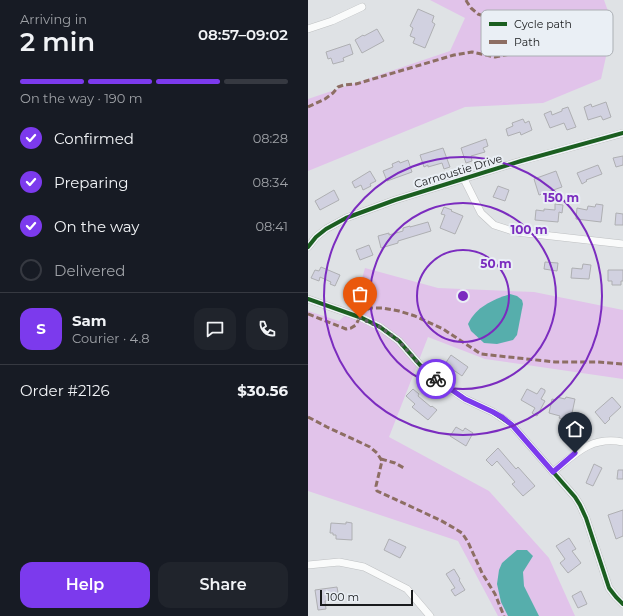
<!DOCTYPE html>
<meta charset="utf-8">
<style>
body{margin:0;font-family:Montserrat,sans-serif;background:#20242c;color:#f1f3f6;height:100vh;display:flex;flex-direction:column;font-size:15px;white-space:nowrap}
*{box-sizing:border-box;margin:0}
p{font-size:13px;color:#9ea1a6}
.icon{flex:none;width:22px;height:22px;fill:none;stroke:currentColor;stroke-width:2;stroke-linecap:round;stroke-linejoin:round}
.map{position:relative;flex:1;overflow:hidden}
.side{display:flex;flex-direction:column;background:#171b24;width:308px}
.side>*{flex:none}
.scale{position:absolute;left:12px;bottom:10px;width:93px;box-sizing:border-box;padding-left:4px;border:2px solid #191b1d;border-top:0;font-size:11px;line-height:14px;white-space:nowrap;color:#191b1d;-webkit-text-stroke:3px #eaeff5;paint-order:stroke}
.pin{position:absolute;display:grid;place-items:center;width:34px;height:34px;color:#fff;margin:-41px -17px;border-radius:50% 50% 50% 0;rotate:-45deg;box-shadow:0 0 4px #0007}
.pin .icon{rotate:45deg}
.courier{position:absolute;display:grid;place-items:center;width:40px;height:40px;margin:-20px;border:3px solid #7c3aed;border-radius:50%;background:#fff;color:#222;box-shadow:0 1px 5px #0007}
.summary em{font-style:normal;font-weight:600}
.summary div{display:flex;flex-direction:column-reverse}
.summary{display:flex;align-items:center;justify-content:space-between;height:68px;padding:0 20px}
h1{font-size:26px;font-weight:600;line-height:30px}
.bar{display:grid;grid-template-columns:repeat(4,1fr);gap:6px 4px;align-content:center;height:48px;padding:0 20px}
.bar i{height:5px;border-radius:3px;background:#363941}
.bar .current{background:#7c3aed}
.bar p{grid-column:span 4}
.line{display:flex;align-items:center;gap:10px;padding:0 20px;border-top:1px solid #363941}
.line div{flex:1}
.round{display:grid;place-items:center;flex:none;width:42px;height:42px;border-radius:12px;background:#20242c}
ol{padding:0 20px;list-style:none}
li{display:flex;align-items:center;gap:12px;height:44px}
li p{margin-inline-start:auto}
li .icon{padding:4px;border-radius:50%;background:#7c3aed;color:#fff;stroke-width:4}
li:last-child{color:#9ea1a6}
li i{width:22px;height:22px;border:2px solid #363941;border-radius:50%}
.action{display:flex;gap:8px;margin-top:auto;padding:8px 20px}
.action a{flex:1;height:46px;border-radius:12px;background:#7c3aed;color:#fff;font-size:16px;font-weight:600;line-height:46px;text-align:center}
.action a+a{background:#20242c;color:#f1f3f6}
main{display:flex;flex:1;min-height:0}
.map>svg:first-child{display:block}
</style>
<main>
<section class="side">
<div class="summary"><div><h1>2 min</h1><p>Arriving in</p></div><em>08:57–09:02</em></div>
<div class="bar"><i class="current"></i><i class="current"></i><i class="current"></i><i></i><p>On the way · 190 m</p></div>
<ol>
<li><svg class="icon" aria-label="check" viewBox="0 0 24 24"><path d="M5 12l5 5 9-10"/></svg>Confirmed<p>08:28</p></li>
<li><svg class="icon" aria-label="check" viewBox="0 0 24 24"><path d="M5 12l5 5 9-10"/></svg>Preparing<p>08:34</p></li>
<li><svg class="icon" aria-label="check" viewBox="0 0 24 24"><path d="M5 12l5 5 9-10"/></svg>On the way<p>08:41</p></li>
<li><i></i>Delivered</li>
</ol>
<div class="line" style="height:72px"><b class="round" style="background:#7c3aed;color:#fff">S</b><div><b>Sam</b><p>Courier · 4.8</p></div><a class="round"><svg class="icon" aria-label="chat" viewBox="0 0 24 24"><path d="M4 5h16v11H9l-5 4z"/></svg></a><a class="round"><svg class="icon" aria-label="phone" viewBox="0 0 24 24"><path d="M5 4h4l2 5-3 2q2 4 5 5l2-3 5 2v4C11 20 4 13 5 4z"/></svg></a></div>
<div class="line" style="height:52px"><div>Order #2126</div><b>$30.56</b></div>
<div class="action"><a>Help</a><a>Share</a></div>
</section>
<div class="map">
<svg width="315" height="616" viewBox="0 0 315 616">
<rect width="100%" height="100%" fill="#dfe2e5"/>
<g fill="#e1c3ea">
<polygon points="122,0 296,0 305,25 293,79 235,103 157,107 0,171 0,99 142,51 157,18"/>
<polygon points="57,268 130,288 226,292 315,310 315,379 177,359 120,337 81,437 181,491 241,558 267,616 190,616 150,541 0,491 0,311 31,321 46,307"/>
</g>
<g fill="#56aeac">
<path d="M202 294 209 296 214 300 215 304 209 335 205 340 189 344 176 343 163 331 160 324C168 307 184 300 202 294Z"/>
<polygon points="209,550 219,550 225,556 215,572 216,586 231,616 200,616 193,602 189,584 191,570 194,563"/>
</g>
<g fill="#d1d1e0" stroke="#aeafb2">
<polygon points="110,9 126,16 124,22 127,24 117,48 105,43 107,38 102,36 105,28 102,26"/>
<polygon points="69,29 76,41 54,53 47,40 55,35 56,36"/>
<polygon points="42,44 45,54 35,58 36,61 25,64 23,58 20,59 18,52"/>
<polygon points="298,102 303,117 295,120 293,116 280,120 276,107 283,104 284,107"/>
<polygon points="260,107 268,127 259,130 256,123 242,128 236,114 243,111 244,115 254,111 254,109"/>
<polygon points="215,119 217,123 221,121 224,130 213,135 212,132 200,136 198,129 205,126 204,123"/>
<polygon points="178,139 180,146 175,148 177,152 163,156 164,161 158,163 153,148"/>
<polygon points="135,148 142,167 136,169 134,163 120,167 120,165 116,167 112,155"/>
<polygon points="315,156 315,165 308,167 305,158"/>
<polygon points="100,160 104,172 79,181 75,171 85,167 84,164 91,161 92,163"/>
<polygon points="290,165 294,174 278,180 279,181 274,184 269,173"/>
<polygon points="62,171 68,181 62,184 63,186 55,190 53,185 47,188 44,182"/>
<polygon points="248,171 254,187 231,195 226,179"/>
<polygon points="190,186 201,190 197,201 185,197"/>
<polygon points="26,190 31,200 12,210 7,201"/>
<polygon points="247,204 255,205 254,213 251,212 250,222 227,220 228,210 236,211 236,209 247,210"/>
<polygon points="288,204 295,205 293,222 268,219 269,208 279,210 280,206 287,207"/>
<polygon points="136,207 144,210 143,211 155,216 147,234 132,228 137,215 133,214"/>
<polygon points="308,213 315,214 315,225 307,225"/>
<polygon points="120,222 123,231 90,241 90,243 73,248 70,236 81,233 81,235 95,231 95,228 102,226 102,227"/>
<polygon points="61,245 65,255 52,260 48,250"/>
<polygon points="237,262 250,263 249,271 236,269"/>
<polygon points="275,264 283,265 281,279 263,278 264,268 274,269"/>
<polygon points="13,267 32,275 27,286 22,284 23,282 12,277 11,281 3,278 7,270 11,271"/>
<polygon points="300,270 315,270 315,281 313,281 313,285 304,285 304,281 300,281"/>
<polygon points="143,355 160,367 154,376 137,364"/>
<polygon points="233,388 237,390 237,392 233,399 237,401 229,416 224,413 227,408 213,400 219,389 229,394"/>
<polygon points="105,389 111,394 110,396 123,407 124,406 129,410 120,420 104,407 107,404 98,396"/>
<polygon points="249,397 257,399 258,397 267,399 263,418 257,416 256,419 251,418 252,416 241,413 244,399 248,400"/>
<polygon points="304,397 313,407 301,418 302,419 297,424 287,412"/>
<polygon points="148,427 155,431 157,428 165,433 158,446 142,436"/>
<polygon points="190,448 208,469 210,467 227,486 215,496 204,484 207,482 189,461 184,466 178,460"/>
<polygon points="286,464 294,468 285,486 278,483"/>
<polygon points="310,470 315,470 315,479 309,479"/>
<polygon points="315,510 315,536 308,539 300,515"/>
<polygon points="38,522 44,523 44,540 28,539 28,535 25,535 25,533 22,533 23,523 38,524"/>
<polygon points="261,538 268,549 264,551 273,563 260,573 252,563 257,559 248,546"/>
<polygon points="81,539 98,547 92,558 76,550"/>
<polygon points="146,569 152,579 151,580 157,590 147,596 143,590 147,588 138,574"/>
<polygon points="29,587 31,599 17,601 18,609 10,610 7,590"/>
<polygon points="273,591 279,604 270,608 264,596"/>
</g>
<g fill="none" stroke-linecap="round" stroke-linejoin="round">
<g stroke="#bec0c2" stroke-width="8">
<g id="street">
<polyline points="0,29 24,21 54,7"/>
<polyline points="156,179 173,213 186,225 208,232 315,244"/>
<polyline points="0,247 8,237 18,229 38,218 87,200 213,161 315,133"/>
<polyline points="0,299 54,318 72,327 91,341 112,365 131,381 157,399 185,412 204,425 267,497 272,505 278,518 301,588 308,597 315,604"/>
<path d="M245 472C268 453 283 436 315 442"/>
<polyline points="0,565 31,562 56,567 99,589 122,616"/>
</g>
</g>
<use href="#street" stroke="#fafbfb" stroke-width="7"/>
<g stroke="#8d6e63" stroke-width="3" stroke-dasharray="6 3" stroke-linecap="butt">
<polyline points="158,0 159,2 163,8 170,14 218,32 223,38 226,50"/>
<polyline points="0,107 17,99 25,93 30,87 36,85 48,84 146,55 164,52 187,57 222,50 238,50 247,48 255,48"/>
<polyline points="0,314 38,329 43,328 48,325 54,312 57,310 63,308 74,308 91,311 107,316 135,329 173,354 247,362 290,362 315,364"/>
<polyline points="0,417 19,427 62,447 69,453 74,461 68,486 69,491 132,520 146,528 154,533 160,542 174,573 187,594 196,616"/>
<polyline points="73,459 87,463 96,468"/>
</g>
<g stroke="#eaeff5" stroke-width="6">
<g id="cycleway">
<polyline points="0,247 8,237 18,229 38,218 87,200 213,161 315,133"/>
<polyline points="0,299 54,318 72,327 91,341 112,365 131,381 157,399 185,412 204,425 267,497 272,505 278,518 301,588 308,597 315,604"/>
</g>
</g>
<use href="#cycleway" stroke="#1b5e20" stroke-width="4"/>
</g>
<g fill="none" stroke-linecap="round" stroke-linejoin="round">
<polyline stroke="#5e6163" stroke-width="4" stroke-dasharray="0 7.2" points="52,318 72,327 91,341 112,365 128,379"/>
<polyline stroke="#7c3aed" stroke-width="5" points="128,379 157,399 185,412 194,417 204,425 245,472 267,453"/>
</g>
<g fill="none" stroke="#7b2cbf" stroke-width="2">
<circle cx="155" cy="296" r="46"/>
<circle cx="155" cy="296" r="93"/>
<circle cx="155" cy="296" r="139"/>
</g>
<g text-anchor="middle" stroke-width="4" stroke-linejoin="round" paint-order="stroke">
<g font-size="11" fill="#191b1d" stroke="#eaeff5">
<text transform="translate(150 171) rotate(-17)" y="4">Carnoustie Drive</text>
</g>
</g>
<rect x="173" y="10" width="132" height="46" rx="6" fill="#eaeff5" stroke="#abafb4" stroke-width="1"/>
<rect x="181" y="22" width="18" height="4" fill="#1b5e20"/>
<rect x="181" y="40" width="18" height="4" fill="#8d6e63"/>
<g font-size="11" fill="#191b1d">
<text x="206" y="28">Cycle path</text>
<text x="206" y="46">Path</text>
</g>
<circle cx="155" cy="296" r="6" fill="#7b2cbf" stroke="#eaeff5" stroke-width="2"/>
<g font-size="12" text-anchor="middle" font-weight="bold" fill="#7b2cbf" stroke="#eaeff5" stroke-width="4" stroke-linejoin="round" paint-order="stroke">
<text x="253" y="202">150 m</text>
<text x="221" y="234">100 m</text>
<text x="188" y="268">50 m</text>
</g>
</svg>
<div class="scale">100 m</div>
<div class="pin" style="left:52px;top:318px;background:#ea580c"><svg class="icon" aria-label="bag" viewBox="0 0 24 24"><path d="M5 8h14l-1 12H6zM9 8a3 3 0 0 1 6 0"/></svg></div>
<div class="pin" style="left:267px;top:453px;background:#1f2937"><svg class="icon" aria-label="home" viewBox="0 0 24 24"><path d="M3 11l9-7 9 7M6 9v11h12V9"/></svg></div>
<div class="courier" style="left:128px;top:379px"><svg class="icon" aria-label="bike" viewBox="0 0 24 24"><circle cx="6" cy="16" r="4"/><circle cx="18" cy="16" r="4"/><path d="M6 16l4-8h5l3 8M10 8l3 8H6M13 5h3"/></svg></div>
</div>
</main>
